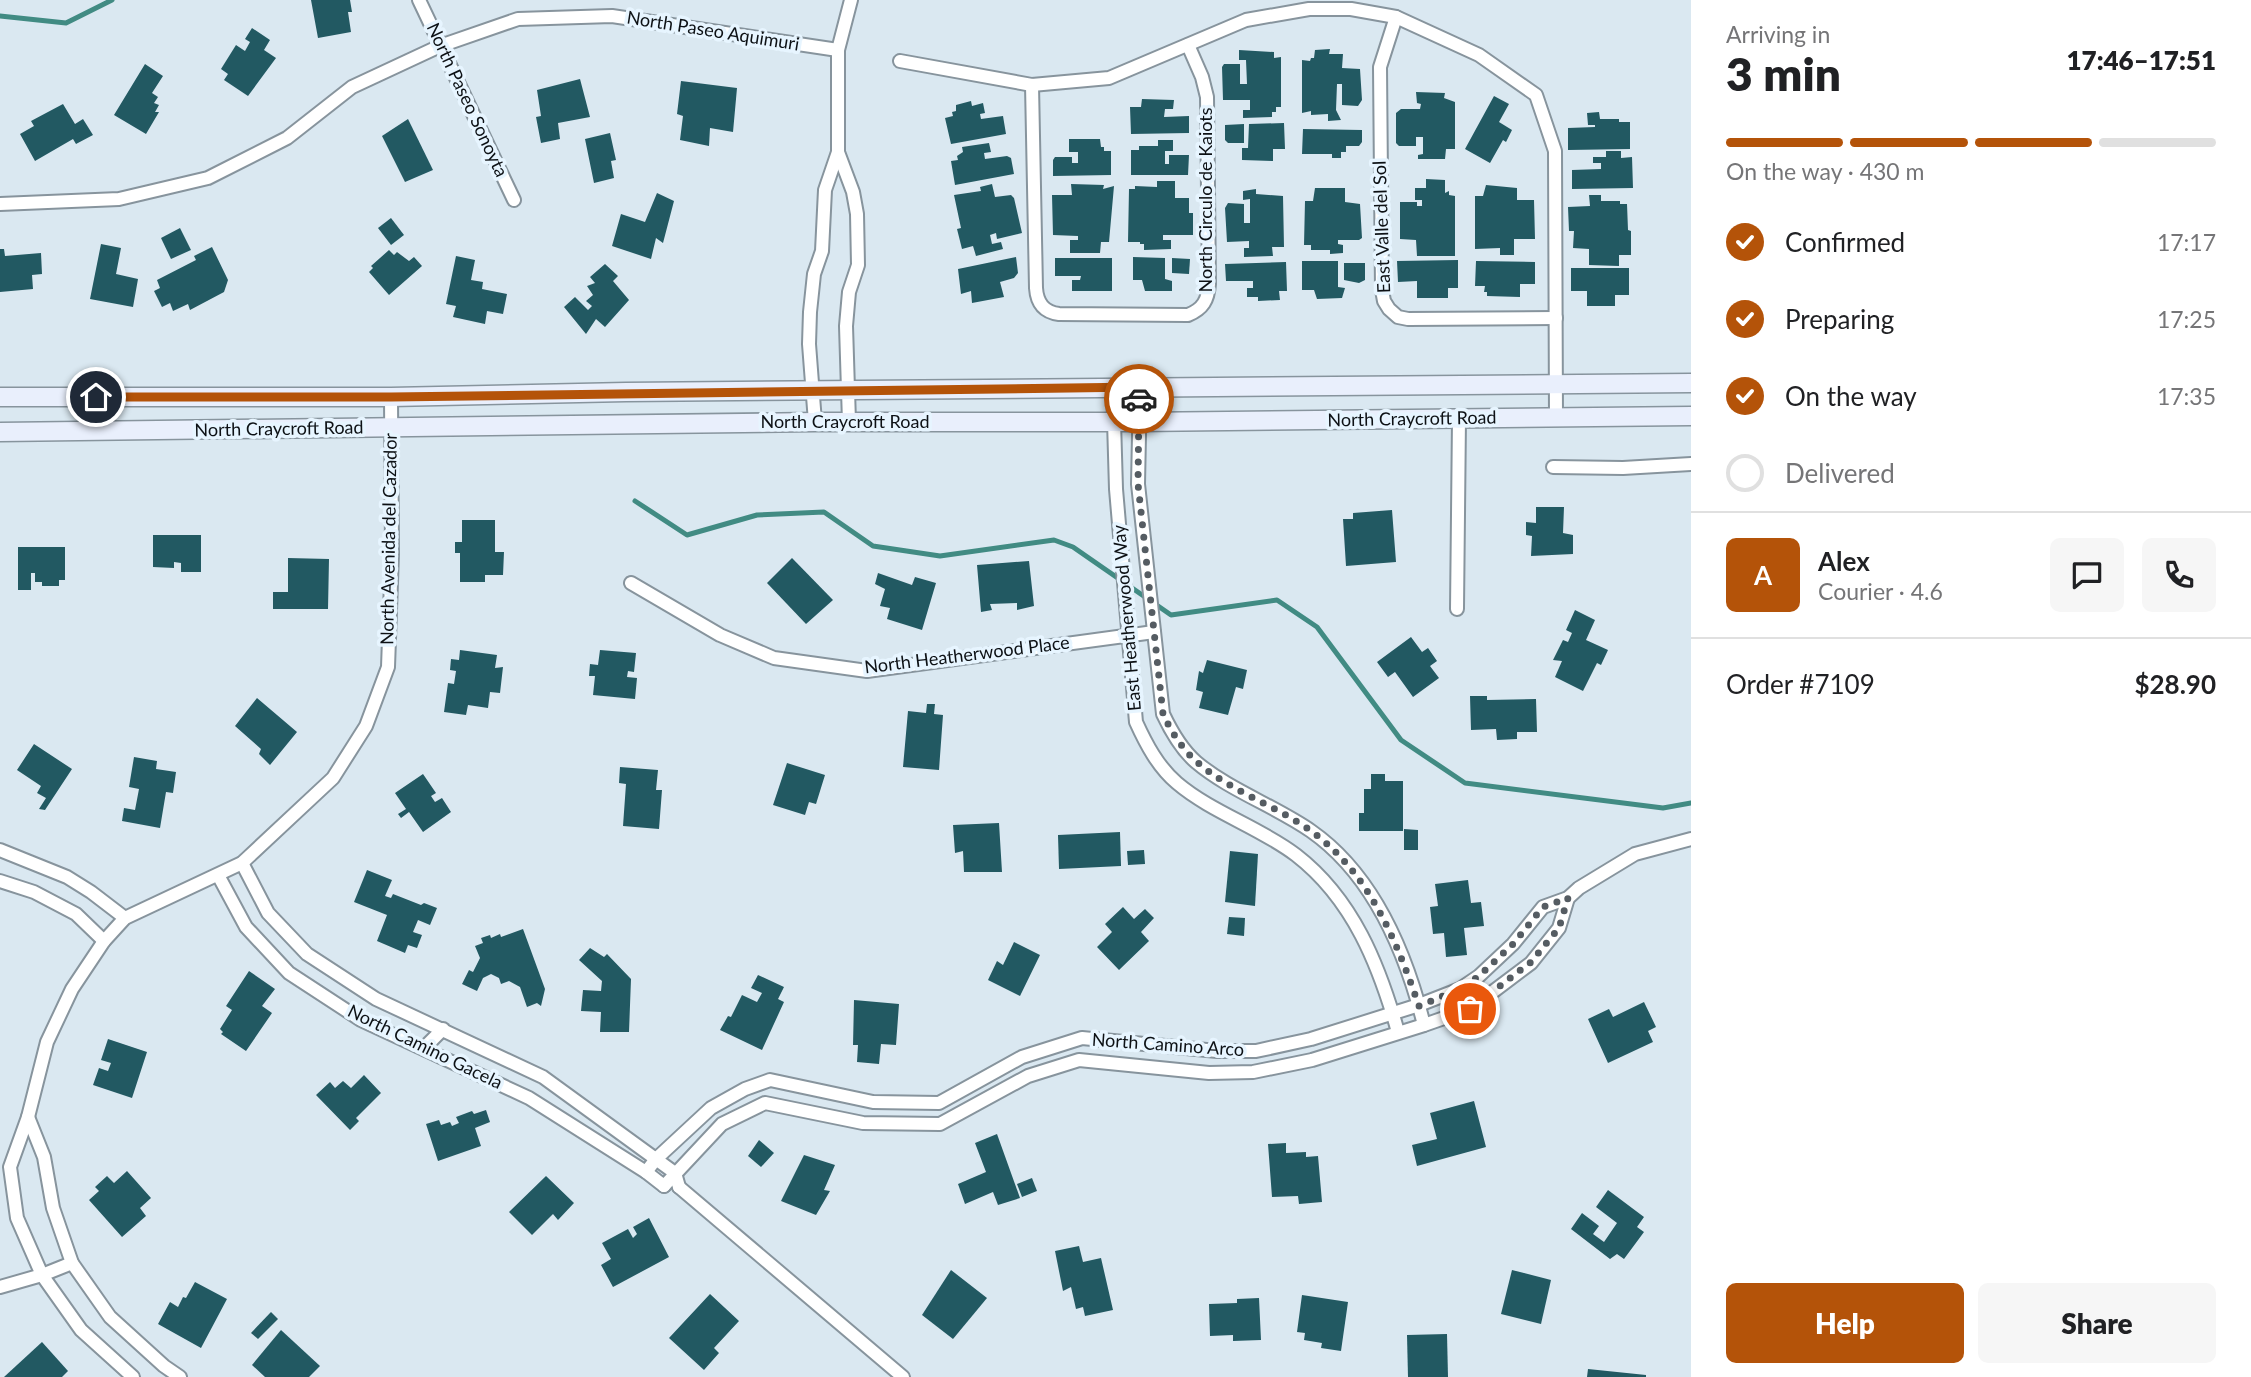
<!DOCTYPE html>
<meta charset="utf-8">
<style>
body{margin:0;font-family:Lato,sans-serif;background:#f6f6f6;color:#202124;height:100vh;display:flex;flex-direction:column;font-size:26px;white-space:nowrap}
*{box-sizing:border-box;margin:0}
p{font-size:23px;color:#757577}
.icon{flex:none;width:38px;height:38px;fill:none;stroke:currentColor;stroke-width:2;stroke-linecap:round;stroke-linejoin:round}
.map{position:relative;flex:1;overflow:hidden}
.side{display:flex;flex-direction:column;background:#fff;width:560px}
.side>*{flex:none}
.pin{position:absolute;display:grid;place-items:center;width:60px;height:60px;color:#fff;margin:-30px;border:4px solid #fff;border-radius:50%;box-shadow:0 2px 7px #0007}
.courier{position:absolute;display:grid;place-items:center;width:70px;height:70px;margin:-35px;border:5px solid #b45309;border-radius:50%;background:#fff;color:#222;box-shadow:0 2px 9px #0007}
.head em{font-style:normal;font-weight:800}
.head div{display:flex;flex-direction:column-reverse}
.head{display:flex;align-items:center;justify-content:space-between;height:119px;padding:0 35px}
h1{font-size:46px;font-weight:800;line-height:52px}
.bar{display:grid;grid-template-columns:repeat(4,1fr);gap:10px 7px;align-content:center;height:84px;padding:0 35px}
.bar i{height:9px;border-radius:5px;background:#e0e0e0}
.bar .selected{background:#b45309}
.bar p{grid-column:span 4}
.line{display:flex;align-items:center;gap:18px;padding:0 35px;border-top:2px solid #e0e0e0}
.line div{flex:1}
.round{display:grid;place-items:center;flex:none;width:74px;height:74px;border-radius:10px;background:#f6f6f6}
ol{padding:0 35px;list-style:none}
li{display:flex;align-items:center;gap:21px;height:77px}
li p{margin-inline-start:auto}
li .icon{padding:7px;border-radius:50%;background:#b45309;color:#fff;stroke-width:4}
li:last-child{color:#757577}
li i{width:38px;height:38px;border:4px solid #e0e0e0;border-radius:50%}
.primary-button{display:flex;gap:14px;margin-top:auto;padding:14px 35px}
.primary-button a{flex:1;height:80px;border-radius:10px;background:#b45309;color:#fff;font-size:28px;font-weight:800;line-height:80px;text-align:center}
.primary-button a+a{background:#f6f6f6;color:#202124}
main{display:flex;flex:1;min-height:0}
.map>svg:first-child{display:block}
</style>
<main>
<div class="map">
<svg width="1691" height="1377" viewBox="0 0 1691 1377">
<rect width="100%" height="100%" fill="#dae8f1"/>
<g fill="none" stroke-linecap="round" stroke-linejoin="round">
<g stroke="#418b83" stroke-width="5">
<polyline points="0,16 66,23 112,0"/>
<polyline points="635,501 687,535 757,515 824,512 873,546 940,556 1054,540 1073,547 1171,615 1277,600 1317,627 1401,740 1465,783 1663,808 1691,803"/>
</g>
</g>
<g fill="#225962">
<polygon points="311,0 350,0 352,12 348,12 351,32 318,38"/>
<polygon points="252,28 270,40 264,50 276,58 248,96 224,80 228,74 221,69 236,45 245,51 250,42 245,39"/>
<polygon points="1330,49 1329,54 1343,54 1342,68 1360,69 1362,100 1358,106 1342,105 1342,84 1337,84 1336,110 1341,120 1328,121 1328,114 1311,115 1311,111 1302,113 1302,60 1310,61 1311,58 1314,58 1315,50"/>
<polygon points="1239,50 1274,52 1274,58 1281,57 1281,107 1276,107 1276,112 1272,112 1272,117 1243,118 1243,110 1250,110 1250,100 1223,100 1222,67 1224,64 1240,64 1240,84 1247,84 1246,60 1239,60"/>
<polygon points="145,64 163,76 152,93 158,97 154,103 159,105 155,112 159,112 146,134 114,115"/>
<polygon points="580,79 590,117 558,123 560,139 541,143 536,117 541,116 537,90"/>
<polygon points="681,81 737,88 733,132 710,128 709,146 680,140 683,116 677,114"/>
<polygon points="1416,92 1445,93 1444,98 1455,102 1455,149 1446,149 1445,159 1418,159 1418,155 1423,154 1423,137 1416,137 1416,146 1399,146 1396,143 1396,113 1401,109 1420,109 1421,104 1417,103"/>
<polygon points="1494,96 1509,104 1499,122 1512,130 1506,142 1503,140 1490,163 1465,149"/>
<polygon points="1142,99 1174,100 1173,109 1165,109 1164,117 1189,116 1189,133 1131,134 1130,107 1141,107"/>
<polygon points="971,101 972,106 983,103 985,113 980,114 981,119 1003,116 1006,134 951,144 945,118 953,116 952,112 956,111 956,105"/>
<polygon points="63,104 75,124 83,119 93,135 76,144 73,139 35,161 20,134 34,126 31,121"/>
<polygon points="1599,112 1600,119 1619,119 1619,122 1630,122 1630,149 1568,150 1568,128 1595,127 1595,125 1588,125 1587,113"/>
<polygon points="408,119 433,170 405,182 382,136"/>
<polygon points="1284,123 1285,149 1273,149 1273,161 1242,160 1242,148 1248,148 1249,124"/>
<polygon points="1244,124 1244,143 1228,143 1225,140 1225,125"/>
<polygon points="1303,129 1362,130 1362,142 1359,146 1346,146 1346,152 1341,152 1341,158 1332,158 1332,154 1302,154"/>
<polygon points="610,133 616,160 611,161 614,178 594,183 585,139"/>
<polygon points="1069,139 1100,139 1101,147 1104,147 1104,151 1111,151 1111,175 1053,176 1053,160 1055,157 1072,157 1072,163 1078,163 1078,152 1069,152"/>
<polygon points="1158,140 1173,140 1173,151 1165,151 1165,164 1169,164 1169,155 1189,155 1188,175 1131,175 1131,150 1139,150 1139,146 1158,146"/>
<polygon points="989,143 991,152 984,153 985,159 1007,156 1011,158 1014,174 955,185 951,161 958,160 957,156 963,152 962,147"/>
<polygon points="1606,151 1621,151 1621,158 1632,157 1633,188 1572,189 1572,170 1601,169 1601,163 1593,163 1593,157 1606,157"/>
<polygon points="1426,179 1445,180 1445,193 1449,191 1449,195 1455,196 1455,256 1417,256 1416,240 1400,239 1400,202 1417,202 1417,206 1422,206 1422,200 1415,200 1415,188 1426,188"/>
<polygon points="1157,181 1175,181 1175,198 1189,198 1189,213 1193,213 1193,235 1163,235 1163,240 1171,240 1171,249 1144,250 1144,244 1140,244 1140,242 1128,242 1129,189 1135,189 1135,186 1157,187"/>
<polygon points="992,184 995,197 1011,195 1014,198 1022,233 997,239 996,233 990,235 992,244 1001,242 1003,249 976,256 973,246 962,249 957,229 961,228 954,195 981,191 980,187"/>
<polygon points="1071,184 1104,185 1103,189 1114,186 1109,242 1101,242 1100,253 1070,253 1070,240 1078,240 1078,236 1053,235 1052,195 1072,195"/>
<polygon points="1486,185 1517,188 1517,200 1534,200 1535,239 1514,239 1514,255 1500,255 1500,248 1475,249 1475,196 1483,196"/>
<polygon points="1315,188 1345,188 1345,202 1360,204 1362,238 1359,240 1338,240 1338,244 1343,245 1343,253 1330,254 1330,250 1311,250 1311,245 1304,245 1305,201 1313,201"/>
<polygon points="1256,189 1256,194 1283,196 1284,247 1272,247 1273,256 1244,257 1244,248 1249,248 1249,241 1227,242 1225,208 1228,203 1244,204 1244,223 1250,223 1250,199 1243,200 1243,191"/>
<polygon points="657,193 674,201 663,243 656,238 651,259 612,246 621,214 645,222"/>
<polygon points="1589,195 1601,195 1601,201 1620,201 1620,204 1627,204 1628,230 1631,231 1631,255 1619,255 1619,266 1589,265 1589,249 1573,248 1574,231 1569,231 1568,207 1590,206"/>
<polygon points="391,218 404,235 391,245 378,228"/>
<polygon points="180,228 191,250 171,259 161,238"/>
<polygon points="101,244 121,248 116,274 138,279 133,307 90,299"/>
<polygon points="212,247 228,280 224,292 190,310 188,304 173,311 170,303 162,307 154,291 160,288 157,280 196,260 194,256"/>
<polygon points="0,249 4,249 5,256 41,253 42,274 32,275 33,289 0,292"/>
<polygon points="389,250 394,255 397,252 409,261 414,257 422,266 389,295 369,272 373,268 371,266"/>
<polygon points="456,256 475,260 471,280 483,282 482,289 507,294 503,314 487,311 485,324 453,317 456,306 446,304"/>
<polygon points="1016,257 1018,273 1014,278 1000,282 1004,297 972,303 971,291 961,294 958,269"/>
<polygon points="1133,257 1165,258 1165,279 1172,281 1172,291 1145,291 1142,280 1133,280"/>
<polygon points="1055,258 1112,258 1112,291 1072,291 1072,280 1080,280 1081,276 1055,276"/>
<polygon points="1172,258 1190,259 1189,274 1172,273"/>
<polygon points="1458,260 1458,288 1448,288 1448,298 1417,298 1417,281 1398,282 1397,261"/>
<polygon points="1302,261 1338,261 1338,287 1345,288 1342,298 1317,299 1314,290 1302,290"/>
<polygon points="1476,261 1535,262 1535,284 1520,284 1520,297 1487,296 1487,292 1484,292 1485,286 1475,286"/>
<polygon points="1286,262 1287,291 1279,291 1280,300 1258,301 1258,297 1247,297 1247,288 1253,288 1253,281 1226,281 1225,264"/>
<polygon points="1344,263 1365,263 1365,280 1359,283 1344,280"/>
<polygon points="605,264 618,276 613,281 629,300 605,327 596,319 586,334 564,307 575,297 588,310 592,306 586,301 593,295 587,286 595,283 590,277"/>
<polygon points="1571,268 1629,268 1629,295 1615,295 1615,306 1587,306 1587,291 1571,291"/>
<polygon points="1536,507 1564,507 1563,533 1573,535 1573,554 1531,556 1532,536 1526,535 1526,522 1536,523"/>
<polygon points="1392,510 1396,562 1346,566 1343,519 1353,519 1353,513"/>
<polygon points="462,520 495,520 495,552 504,552 503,575 485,575 485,582 460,582 460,553 455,553 455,542 462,542"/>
<polygon points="153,535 201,535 201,572 181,572 181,563 174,562 174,568 153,567"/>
<polygon points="18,547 65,547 65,580 59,580 59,586 42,586 42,582 35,582 35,573 31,573 31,590 18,590"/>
<polygon points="288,558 329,559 328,609 273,609 273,592 288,592"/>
<polygon points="792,558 833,600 806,624 767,583"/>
<polygon points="1029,561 1034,606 1017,610 1017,603 990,604 992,610 981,612 977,565"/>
<polygon points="878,573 912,585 915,577 936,583 922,630 887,619 890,608 880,606 885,589 875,584"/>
<polygon points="1575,610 1595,620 1586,640 1608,650 1601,665 1597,663 1583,691 1555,677 1562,661 1553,660 1563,640 1568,642 1572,633 1566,630"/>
<polygon points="1411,637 1422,652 1428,648 1437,661 1430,666 1439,678 1413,697 1395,672 1388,677 1377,662"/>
<polygon points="460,650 497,655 495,668 503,667 500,693 490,692 488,708 468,705 466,715 444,712 448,683 454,684 456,671 450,670 451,659 459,660"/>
<polygon points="600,650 636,653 634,672 628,671 627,677 637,678 635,699 593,695 595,676 589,676 590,664 598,665"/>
<polygon points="1207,660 1247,670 1243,689 1236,687 1228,715 1199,708 1203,692 1196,690 1199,671 1203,673"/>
<polygon points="1470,696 1487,696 1487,700 1536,699 1537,732 1517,732 1517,739 1497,740 1496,729 1471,730"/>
<polygon points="257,698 297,732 270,765 259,754 261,749 235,726"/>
<polygon points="927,704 935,704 934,714 943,715 939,770 903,767 908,711 926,713"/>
<polygon points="34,744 72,769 45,810 39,809 46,798 37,793 41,786 17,770"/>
<polygon points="134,757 157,761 156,769 176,772 173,793 166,792 160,828 122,821 124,808 135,810 139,789 129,787"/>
<polygon points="787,763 825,775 816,804 809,802 805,815 773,805"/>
<polygon points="620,767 658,770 656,790 662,790 659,829 623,826 626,784 619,783"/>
<polygon points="423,774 436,793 431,796 435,802 442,798 451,812 423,832 409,812 401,818 398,814 406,809 395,793"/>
<polygon points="1371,774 1385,774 1385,781 1403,781 1403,831 1359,831 1359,813 1364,813 1364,789 1371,789"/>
<polygon points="999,823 1002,872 964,872 963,851 955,853 953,825"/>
<polygon points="1404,829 1418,830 1418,850 1404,850"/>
<polygon points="1120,832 1121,866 1059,869 1058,835"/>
<polygon points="1144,850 1145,864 1128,865 1127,851"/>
<polygon points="1230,851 1258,854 1255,906 1225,902"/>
<polygon points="367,870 392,880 385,896 391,898 393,894 421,905 424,903 437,908 430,925 418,920 413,932 422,935 417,948 408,945 405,953 377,941 387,915 354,902"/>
<polygon points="1468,880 1471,903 1481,902 1484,926 1464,928 1467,955 1446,957 1444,933 1433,934 1430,907 1438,906 1435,884"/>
<polygon points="1123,907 1134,919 1145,909 1154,918 1141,932 1149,941 1119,970 1097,947 1112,932 1105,924"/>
<polygon points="1229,917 1245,918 1244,936 1227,934"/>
<polygon points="523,929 545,989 541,1006 537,1003 527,1007 520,987 509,981 501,984 499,978 491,974 483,978 477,991 462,984 469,970 473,972 480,958 475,946 483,943 481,938 490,935 491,938 500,934 501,937"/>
<polygon points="1014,942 1040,955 1020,996 988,980 997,961 1003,965"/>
<polygon points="590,948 604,957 607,954 631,979 629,1032 600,1032 601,1012 581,1011 583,990 601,991 602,981 579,960"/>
<polygon points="249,971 275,989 262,1006 272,1013 246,1051 221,1034 223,1032 220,1029 232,1010 226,1006"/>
<polygon points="758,975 784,987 778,999 784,1002 762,1050 720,1030 728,1016 731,1017 742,995 757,1002 762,993 751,988"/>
<polygon points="854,1000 899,1004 896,1045 881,1044 879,1064 857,1062 858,1045 853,1045"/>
<polygon points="1644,1002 1656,1027 1648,1031 1653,1042 1608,1063 1588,1019 1609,1009 1613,1017"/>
<polygon points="108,1039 147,1052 132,1098 93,1085 99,1068 108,1071 111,1063 101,1060"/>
<polygon points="364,1075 381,1093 356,1118 359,1121 350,1130 316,1095 330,1082 335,1088 343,1081 351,1088"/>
<polygon points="1474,1101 1486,1147 1417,1166 1412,1145 1437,1139 1430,1113"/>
<polygon points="486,1110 490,1122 475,1128 481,1146 438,1161 426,1124 439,1120 441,1125 450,1122 452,1126 459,1123 456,1117 472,1111 474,1114"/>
<polygon points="997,1134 1020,1198 998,1205 993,1192 965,1204 958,1184 986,1172 975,1143"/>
<polygon points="759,1140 774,1153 761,1167 748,1156"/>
<polygon points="1286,1143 1286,1153 1306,1152 1306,1157 1318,1156 1322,1202 1299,1204 1298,1196 1272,1197 1268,1144"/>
<polygon points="804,1155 835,1165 824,1190 830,1191 816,1215 781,1201"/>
<polygon points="127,1171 151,1198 140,1208 146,1216 122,1237 89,1200 99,1191 95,1187 107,1176 114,1183"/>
<polygon points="546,1176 574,1203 558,1220 553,1214 532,1235 509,1212"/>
<polygon points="1032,1178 1037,1191 1022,1197 1017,1184"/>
<polygon points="1608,1190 1644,1217 1637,1227 1644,1232 1624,1259 1617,1254 1610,1259 1571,1229 1582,1213 1599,1226 1593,1234 1604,1242 1617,1223 1596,1207"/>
<polygon points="649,1218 669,1257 613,1287 601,1265 611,1259 602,1243 628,1229 633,1238 637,1234 633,1227"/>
<polygon points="1079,1246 1083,1262 1101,1258 1113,1310 1085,1316 1083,1307 1076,1309 1071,1287 1063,1291 1055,1251"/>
<polygon points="951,1270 987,1298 953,1339 922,1315"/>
<polygon points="1512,1270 1551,1280 1541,1324 1501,1314"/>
<polygon points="195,1282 227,1299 201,1348 158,1324 170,1302 178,1307 183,1297 186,1298"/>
<polygon points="710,1294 739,1321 714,1348 719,1353 704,1370 669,1338"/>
<polygon points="1302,1295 1348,1302 1341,1351 1321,1348 1322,1343 1304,1340 1305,1333 1297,1332"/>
<polygon points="1259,1298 1261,1340 1233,1341 1233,1335 1210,1336 1209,1304 1237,1303 1237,1299"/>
<polygon points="271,1312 278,1319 258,1339 251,1333"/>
<polygon points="281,1330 320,1366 309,1377 265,1377 252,1365"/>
<polygon points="1447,1334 1448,1377 1408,1377 1407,1335"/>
<polygon points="42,1342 68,1371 62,1377 4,1377"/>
<polygon points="1588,1369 1646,1375 1646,1377 1587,1377"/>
</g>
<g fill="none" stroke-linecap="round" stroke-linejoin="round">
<g stroke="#87949d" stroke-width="16">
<g id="minor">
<polyline points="419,0 514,200"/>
<polyline points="1396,17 1380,67 1382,290 1384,301 1389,309 1398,317 1408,319 1556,318"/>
<polyline points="900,61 1032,85 1109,78 1246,20 1309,9 1351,9 1396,17 1479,55 1536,95 1555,151 1556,418"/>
<path d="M1032 85 1036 288C1037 303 1044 312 1059 314L1188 315C1203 309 1208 300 1209 284L1207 97 1202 77 1188 45"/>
<polyline points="838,152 853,192 857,214 858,265 849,292 846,326 849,422"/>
<polyline points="0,204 119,199 208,178 287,138 352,87 440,46 518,19 612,16 838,50"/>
<path d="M1113 387 1116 489 1136 722C1146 744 1158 767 1177 783 1211 812 1261 828 1296 855 1353 899 1379 965 1398 1032"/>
<path d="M1140 387 1138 484 1163 714C1171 731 1181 749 1196 762 1229 790 1275 806 1311 831 1374 875 1406 953 1424 1025"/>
<polyline points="815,422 809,344 810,312 814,274 822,251 825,190 838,152 838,50 851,0"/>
<polyline points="1553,467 1623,468 1691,464"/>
<polyline points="631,583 720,635 774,658 867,671 1154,632"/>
<polyline points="1457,609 1459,419"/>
<polyline points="0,850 67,877 91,892 125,918"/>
<polyline points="242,863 268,913 307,954 376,999 543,1077 675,1173 679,1187"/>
<polyline points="218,875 246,927 289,973 361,1020 529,1098 646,1172 664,1186"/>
<polyline points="0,881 34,892 76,914 104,941"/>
<polyline points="424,1048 443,1029"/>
<polyline points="28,1117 44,1157 53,1208 72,1263 110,1317 164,1366 180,1377"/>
<polyline points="646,1172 656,1159 711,1108 745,1089 770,1080 873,1102 939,1103 1022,1057 1082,1038 1217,1051 1256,1051 1311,1039 1419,1005 1460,989 1479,976 1513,944 1543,907 1568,898 1579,888 1635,854 1691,839"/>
<polyline points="664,1186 722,1124 765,1103 863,1123 940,1124 1028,1076 1079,1060 1209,1073 1253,1072 1312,1060 1424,1025 1470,1009 1531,963 1559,928 1568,898"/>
<polyline points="679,1187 903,1377"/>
<polyline points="0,1287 42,1275 72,1263"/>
<polyline points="133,1377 81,1330 42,1275 17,1218 10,1167 28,1117 47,1042 72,989 104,941 125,918 242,863 333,778 366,726 388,667 392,554 391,397"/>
</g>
</g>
<g stroke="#87949d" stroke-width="21">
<g id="secondary">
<polyline points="0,397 391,397 626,392 1691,383"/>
<polyline points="0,432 815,422 1138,422 1691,416"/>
</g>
</g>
<use href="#minor" stroke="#fff" stroke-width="12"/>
<use href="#secondary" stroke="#e9effc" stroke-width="18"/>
</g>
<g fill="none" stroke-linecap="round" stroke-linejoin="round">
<path stroke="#555c62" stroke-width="7" stroke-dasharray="0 12.6" d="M1139 399 1138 484 1163 714C1171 731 1182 749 1197 762 1230 791 1275 805 1311 831 1370 874 1396 940 1419 1006L1460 989 1479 976 1513 944 1543 907 1568 898 1559 928 1531 962 1470 1009"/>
<polyline stroke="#b45309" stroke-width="9" points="96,397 391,397 1140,387 1139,399"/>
</g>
<g text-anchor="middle" stroke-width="7" stroke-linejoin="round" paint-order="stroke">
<g font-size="18" fill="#0d1115" stroke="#e7f5ff">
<text transform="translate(713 31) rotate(9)" y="6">North Paseo Aquimuri</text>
<text transform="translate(467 100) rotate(65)" y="6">North Paseo Sonoyta</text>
<text transform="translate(1206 200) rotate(-90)" y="6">North Circulo de Kaiots</text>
<text transform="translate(1382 227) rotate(-92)" y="6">East Valle del Sol</text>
<text transform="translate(1412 419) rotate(-1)" y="6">North Craycroft Road</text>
<text x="845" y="428">North Craycroft Road</text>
<text transform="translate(279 429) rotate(-1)" y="6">North Craycroft Road</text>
<text transform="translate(389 539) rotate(-89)" y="6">North Avenida del Cazador</text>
<text transform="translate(1127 618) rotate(-95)" y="6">East Heatherwood Way</text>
<text transform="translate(967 655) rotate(-7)" y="6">North Heatherwood Place</text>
<text transform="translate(1168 1045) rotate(4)" y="6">North Camino Arco</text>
<text transform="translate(425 1047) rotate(26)" y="6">North Camino Gacela</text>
</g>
</g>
</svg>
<div class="pin" style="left:1470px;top:1009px;background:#ea580c"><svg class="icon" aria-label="bag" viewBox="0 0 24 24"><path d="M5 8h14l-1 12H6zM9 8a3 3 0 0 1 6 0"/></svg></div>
<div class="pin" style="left:96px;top:397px;background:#1f2937"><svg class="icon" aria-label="home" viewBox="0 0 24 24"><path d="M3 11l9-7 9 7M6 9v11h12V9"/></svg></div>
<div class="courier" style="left:1139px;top:399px"><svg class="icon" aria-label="car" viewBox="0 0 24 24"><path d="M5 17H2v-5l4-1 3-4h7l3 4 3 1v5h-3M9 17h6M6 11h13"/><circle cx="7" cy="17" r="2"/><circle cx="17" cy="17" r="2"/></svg></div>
</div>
<section class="side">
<div class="head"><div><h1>3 min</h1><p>Arriving in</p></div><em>17:46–17:51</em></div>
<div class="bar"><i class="selected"></i><i class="selected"></i><i class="selected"></i><i></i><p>On the way · 430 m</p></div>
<ol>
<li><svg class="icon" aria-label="check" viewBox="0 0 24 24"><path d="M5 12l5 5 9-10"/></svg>Confirmed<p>17:17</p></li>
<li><svg class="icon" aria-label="check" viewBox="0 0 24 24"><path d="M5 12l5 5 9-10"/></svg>Preparing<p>17:25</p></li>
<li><svg class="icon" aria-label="check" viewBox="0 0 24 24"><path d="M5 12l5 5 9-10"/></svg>On the way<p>17:35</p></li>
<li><i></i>Delivered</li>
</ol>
<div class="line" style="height:126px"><b class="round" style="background:#b45309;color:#fff">A</b><div><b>Alex</b><p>Courier · 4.6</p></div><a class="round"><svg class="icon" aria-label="chat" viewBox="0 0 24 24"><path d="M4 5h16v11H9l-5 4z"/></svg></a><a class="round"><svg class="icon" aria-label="phone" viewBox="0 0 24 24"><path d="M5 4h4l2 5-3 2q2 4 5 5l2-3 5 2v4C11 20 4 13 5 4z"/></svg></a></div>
<div class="line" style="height:91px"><div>Order #7109</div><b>$28.90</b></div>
<div class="primary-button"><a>Help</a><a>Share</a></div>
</section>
</main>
